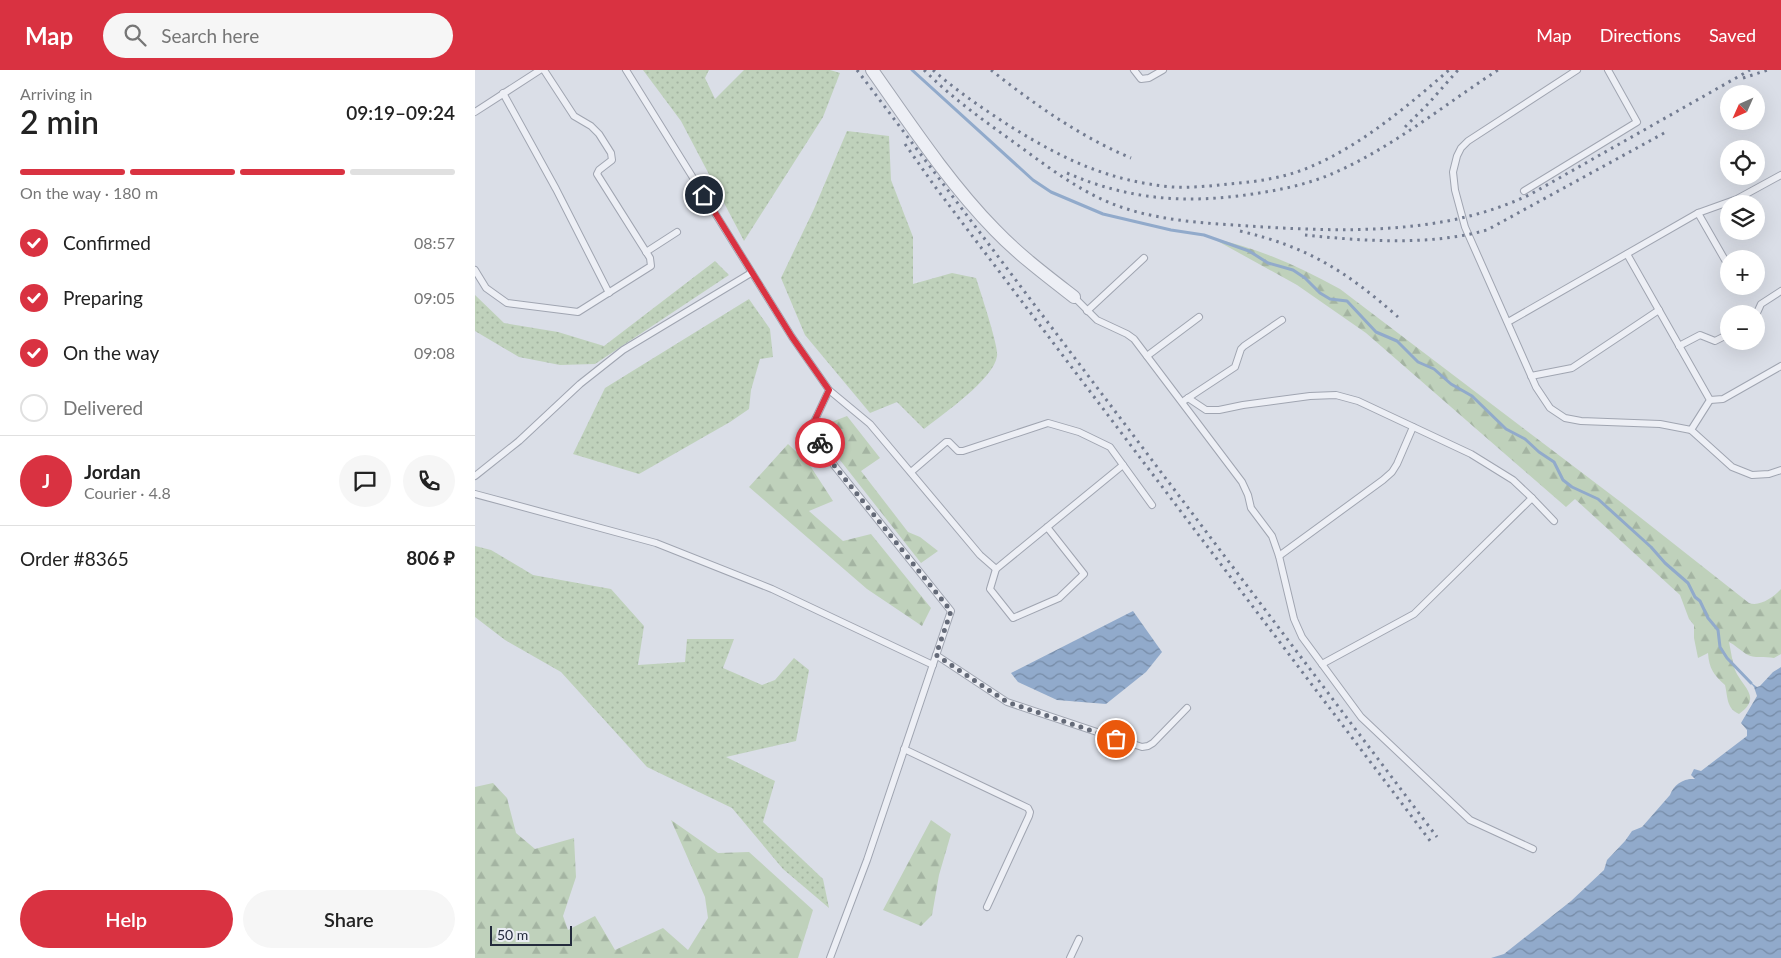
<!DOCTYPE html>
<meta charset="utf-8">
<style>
body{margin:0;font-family:Lato,sans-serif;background:#f6f6f6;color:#222;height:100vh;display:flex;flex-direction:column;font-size:19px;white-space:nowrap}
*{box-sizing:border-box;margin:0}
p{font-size:16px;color:#767676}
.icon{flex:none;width:28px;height:28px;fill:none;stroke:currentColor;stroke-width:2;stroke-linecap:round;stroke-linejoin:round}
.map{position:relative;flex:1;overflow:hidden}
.sheet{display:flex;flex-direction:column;background:#fff;width:475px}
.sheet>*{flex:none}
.needle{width:32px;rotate:225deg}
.buttons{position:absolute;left:1245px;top:15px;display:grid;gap:10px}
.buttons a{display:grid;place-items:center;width:45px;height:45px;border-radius:50%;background:#fff;box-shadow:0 5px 20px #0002;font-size:25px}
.scale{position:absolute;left:15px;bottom:12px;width:82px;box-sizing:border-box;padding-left:5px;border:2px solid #242b3d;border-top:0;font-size:14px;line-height:18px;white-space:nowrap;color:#242b3d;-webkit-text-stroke:4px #eaedf4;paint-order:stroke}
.pin{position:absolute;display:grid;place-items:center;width:42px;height:42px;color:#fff;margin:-21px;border:2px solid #fff;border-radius:50%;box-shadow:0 1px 5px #0007}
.courier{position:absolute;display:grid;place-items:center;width:50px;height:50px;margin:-25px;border:4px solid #d93241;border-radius:50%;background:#fff;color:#222;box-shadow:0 1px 6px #0007}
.headline em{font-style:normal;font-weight:600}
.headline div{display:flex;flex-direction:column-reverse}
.headline{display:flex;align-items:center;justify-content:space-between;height:85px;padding:0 20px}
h1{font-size:32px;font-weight:600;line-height:38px}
.bar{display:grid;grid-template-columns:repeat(4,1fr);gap:8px 5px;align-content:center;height:60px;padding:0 20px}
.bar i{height:6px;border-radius:4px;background:#e0e0e0}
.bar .current{background:#d93241}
.bar p{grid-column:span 4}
.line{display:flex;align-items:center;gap:12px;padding:0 20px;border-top:1px solid #e0e0e0}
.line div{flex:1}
.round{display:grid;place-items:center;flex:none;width:52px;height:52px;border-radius:26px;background:#f6f6f6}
ol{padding:0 20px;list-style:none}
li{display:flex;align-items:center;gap:15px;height:55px}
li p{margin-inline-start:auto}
li .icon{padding:5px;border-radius:50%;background:#d93241;color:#fff;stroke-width:4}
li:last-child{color:#767676}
li i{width:28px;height:28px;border:2px solid #e0e0e0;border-radius:50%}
.primary-button{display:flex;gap:10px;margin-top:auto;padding:10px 20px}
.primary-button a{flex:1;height:58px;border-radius:30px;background:#d93241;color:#fff;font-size:20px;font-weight:600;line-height:58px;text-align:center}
.primary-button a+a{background:#f6f6f6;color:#222}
header{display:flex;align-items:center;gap:30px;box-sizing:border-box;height:70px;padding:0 25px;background:#d93241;color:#fff}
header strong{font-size:24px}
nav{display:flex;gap:28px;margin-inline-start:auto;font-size:18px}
.search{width:350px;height:45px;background:#f6f6f6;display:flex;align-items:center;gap:12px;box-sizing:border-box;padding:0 18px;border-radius:28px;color:#767676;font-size:19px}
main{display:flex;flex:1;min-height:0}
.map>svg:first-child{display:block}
</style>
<header>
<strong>Map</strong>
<div class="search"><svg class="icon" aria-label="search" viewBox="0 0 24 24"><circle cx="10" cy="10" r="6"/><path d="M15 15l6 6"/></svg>Search here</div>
<nav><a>Map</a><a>Directions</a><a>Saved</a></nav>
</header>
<main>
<section class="sheet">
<div class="headline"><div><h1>2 min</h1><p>Arriving in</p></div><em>09:19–09:24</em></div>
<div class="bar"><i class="current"></i><i class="current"></i><i class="current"></i><i></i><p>On the way · 180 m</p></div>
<ol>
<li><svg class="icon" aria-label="check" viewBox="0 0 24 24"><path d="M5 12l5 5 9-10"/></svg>Confirmed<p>08:57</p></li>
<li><svg class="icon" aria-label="check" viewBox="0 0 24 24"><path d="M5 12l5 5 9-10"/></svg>Preparing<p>09:05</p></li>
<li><svg class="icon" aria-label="check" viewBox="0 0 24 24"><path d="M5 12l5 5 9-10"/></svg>On the way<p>09:08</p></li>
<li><i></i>Delivered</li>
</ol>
<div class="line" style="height:90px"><b class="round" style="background:#d93241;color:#fff">J</b><div><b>Jordan</b><p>Courier · 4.8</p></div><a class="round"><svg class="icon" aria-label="chat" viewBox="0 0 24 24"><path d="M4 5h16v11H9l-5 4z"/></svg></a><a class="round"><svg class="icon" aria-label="phone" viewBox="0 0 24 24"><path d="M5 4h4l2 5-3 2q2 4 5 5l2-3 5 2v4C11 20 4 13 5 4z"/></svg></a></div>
<div class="line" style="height:65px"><div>Order #8365</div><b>806 ₽</b></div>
<div class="primary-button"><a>Help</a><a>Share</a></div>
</section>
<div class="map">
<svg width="1306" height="888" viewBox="0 0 1306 888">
<defs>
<pattern id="grass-dots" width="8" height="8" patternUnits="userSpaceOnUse" patternTransform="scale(1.25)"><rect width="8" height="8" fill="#bfd1bb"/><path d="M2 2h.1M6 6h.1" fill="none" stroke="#a4b4a2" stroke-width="1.8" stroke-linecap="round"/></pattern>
<pattern id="forest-firs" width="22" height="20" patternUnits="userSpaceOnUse" patternTransform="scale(1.25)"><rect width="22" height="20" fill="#bfd1bb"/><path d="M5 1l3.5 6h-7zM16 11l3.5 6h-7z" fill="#a4b4a2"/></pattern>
<pattern id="water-waves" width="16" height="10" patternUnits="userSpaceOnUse" patternTransform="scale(1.25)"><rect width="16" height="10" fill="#91aacb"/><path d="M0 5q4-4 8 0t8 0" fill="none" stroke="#768ba6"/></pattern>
</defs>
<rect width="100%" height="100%" fill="#dadee7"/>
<g fill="url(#grass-dots)">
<polygon points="168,0 234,0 230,8 240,29 269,0 355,0 365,3 348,47 269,171 206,51"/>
<path d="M372 61 414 66 416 110 438 167V214L477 203 501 208C505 221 524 277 522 286 519 309 468 344 449 359L422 332 395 343 330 265 306 208 339 139Z"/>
<polygon points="240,191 254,205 120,294 85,295 44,287 0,261 0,225 29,253 83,262 129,276"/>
<polygon points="274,229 295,259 298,287 285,289 276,320 274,339 255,352 164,404 98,384 130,318"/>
<polygon points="0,476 16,480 58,505 136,519 169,556 163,595 210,592 212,569 259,569 248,598 287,615 300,610 319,588 334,600 321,671 251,687 300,711 288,752 348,809 354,838 308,799 257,738 172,697 86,602 30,570 0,547"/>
</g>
<g fill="url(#forest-firs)">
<path d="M737 168C784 178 822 196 865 219L1147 433 1274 533C1285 537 1299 527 1306 519V584L1299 588C1290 586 1279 589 1271 584 1265 580 1260 575 1254 572 1256 581 1257 591 1260 600 1267 617 1288 627 1264 644 1251 638 1253 627 1250 615 1239 605 1234 599 1233 583L1223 588 1219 568V555L1214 549 1205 525 1100 429 1091 437 891 263 822 215Z"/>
<polygon points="372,346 405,388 386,401 433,462 445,467 463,481 446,493 361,385 352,367 354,353"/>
<polygon points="313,374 334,394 358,431 334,441 368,471 396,464 456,538 447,556 392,519 274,417"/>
<polygon points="18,713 32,728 41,763 60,779 99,768 101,807 88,846 93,860 120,846 140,880 188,858 213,880 233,848 230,827 196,750 243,783 274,782 338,840 323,888 0,888 0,717"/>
<polygon points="456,750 476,764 464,805 457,845 446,856 408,840"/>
</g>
<g fill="url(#water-waves)">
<polygon points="658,541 687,582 671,602 631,634 582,630 543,612 536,603"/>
<path d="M1306 597V888H1016L1029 884 1096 831 1129 800 1132 790 1150 771 1157 761 1167 757 1195 725C1199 714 1209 708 1220 709L1216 705 1219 699 1226 701 1272 666V660L1266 653 1282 626 1279 617 1274 611 1282 617 1285 616 1298 602Z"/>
</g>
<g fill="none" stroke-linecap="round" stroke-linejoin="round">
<polyline stroke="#91aacb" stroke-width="3" points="437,0 558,110 576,122 628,144 696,160 729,165 774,181 793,193 818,200 830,208 845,223 855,229 872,231 901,262 922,271 943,292 959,299 976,314 997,326 1031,359 1050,369 1064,382 1079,392 1088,410 1097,417 1123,429 1176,477 1190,493 1213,513 1220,527 1225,531 1233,548 1243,560 1245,577 1252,588 1276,613"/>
<g stroke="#a0a5b1" stroke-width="8">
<g id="lane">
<polyline points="151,0 317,267 354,320 395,354 505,485 521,499"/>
<polyline points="659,0 666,9 674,8 688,0"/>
<polyline points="1102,0 993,71 986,78 982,86 978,102 980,120 990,157 1061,317 1075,338 1090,348 1106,351 1185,354 1216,360 1257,397 1277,405 1294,404 1306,400"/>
<polyline points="28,23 81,119 134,223"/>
<polyline points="0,42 65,0"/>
<polyline points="1049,121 1162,52 1133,0"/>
<polyline points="1223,143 1254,197"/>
<polyline points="171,182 202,162"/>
<polyline points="1152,184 1235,330 1216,360"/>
<polyline points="0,200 11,218 32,233 103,242 176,196 175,188 122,104 124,100 137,90 136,83 124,64 116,56 99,46 69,0"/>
<polyline points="599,227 622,250 652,264 659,269 767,412 773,425 776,438 797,466 804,486 819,549 827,567 886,647 995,750 1058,779"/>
<polyline points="612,241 669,188"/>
<polyline points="1281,245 1286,234 1306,221"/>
<polyline points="1033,252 1223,143 1262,129 1306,105"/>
<polyline points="1204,276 1225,265 1240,271 1254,264"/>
<polyline points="672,286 724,247"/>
<polyline points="1056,306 1097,298 1184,240"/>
<polyline points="354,320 338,354 350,384 476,541 392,790 355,888"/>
<polyline points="713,328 731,340 744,340 768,335 835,326 861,325 883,331 996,384 1038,410 1057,428 939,544 847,594"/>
<polyline points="710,330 760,297 766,279 769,276 807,250"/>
<polyline points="1235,330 1248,329 1306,296"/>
<polyline points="436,402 471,372 474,372 483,381 488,381 573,353 604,362 635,377 677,435"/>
<polyline points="0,406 44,371 105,314 148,280 276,203"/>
<polyline points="0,424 181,473 297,519 458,595"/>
<polyline points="1057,428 1079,451"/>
<polyline points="572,457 609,504 584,528 538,548 515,519 521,499 648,395"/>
<polyline points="804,486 908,410 917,402 922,394 938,357"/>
<polyline points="461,585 532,632 667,677 673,676 678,673 712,638"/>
<polyline points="429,679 553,738 555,742 554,746 512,837"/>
<polyline points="595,888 604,869"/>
</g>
</g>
<g stroke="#a0a5b1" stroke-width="14">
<path id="street" d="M397 0C435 54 474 113 520 160 544 185 572 206 599 227"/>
</g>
<use href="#lane" stroke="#edeff5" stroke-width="6"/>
<use href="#street" stroke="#edeff5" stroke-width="12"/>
<g stroke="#737c91" stroke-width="3" stroke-dasharray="2.5 5" stroke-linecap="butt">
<polyline points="382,0 962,767"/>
<path d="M449 0C477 28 508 50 540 73 573 97 605 122 643 136 685 151 729 153 773 156 867 162 969 166 1056 124L1275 0"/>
<path d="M458 0C483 22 510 40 538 58 590 90 634 111 697 117 715 118 735 116 753 114 781 112 809 108 835 97 885 76 933 36 974 0"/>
<path d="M516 0C559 34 604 66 656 88"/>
<polyline points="1268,8 1293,0"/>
<polyline points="930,57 953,34 983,0"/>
<polyline points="430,74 461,118 956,772"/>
<path d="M592 103C654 130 711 134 778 124 805 120 834 114 859 103 918 77 969 35 1023 0"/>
<path d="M765 161C833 177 871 201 923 247"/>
<path d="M830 165C888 171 955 176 1012 160L1191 62"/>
</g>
</g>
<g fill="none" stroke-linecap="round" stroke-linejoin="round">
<polyline stroke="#646a78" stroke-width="5" stroke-dasharray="0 9" points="345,373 350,384 476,541 461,585 532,632 641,669"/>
<polyline stroke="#d93241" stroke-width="6" points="229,125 317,267 354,320 338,354 345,373"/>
</g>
</svg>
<div class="buttons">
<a><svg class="needle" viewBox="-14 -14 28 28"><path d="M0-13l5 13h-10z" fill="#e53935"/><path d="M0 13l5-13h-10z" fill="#767676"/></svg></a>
<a><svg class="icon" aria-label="locate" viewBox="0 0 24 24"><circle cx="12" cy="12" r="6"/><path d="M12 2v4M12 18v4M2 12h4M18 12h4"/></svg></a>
<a><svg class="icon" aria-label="layers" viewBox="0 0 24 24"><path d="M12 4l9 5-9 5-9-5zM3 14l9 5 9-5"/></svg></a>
<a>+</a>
<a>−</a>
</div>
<div class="scale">50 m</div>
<div class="pin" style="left:641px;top:669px;background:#ea580c"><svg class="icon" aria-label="bag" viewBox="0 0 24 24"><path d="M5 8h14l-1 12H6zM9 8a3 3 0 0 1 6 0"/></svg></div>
<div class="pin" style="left:229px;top:125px;background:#1f2937"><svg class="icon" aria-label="home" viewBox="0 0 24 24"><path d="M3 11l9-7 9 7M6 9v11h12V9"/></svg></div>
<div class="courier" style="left:345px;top:373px"><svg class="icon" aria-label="bike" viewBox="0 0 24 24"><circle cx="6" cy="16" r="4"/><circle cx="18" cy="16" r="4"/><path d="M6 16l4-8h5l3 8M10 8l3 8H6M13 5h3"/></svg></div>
</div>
</main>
